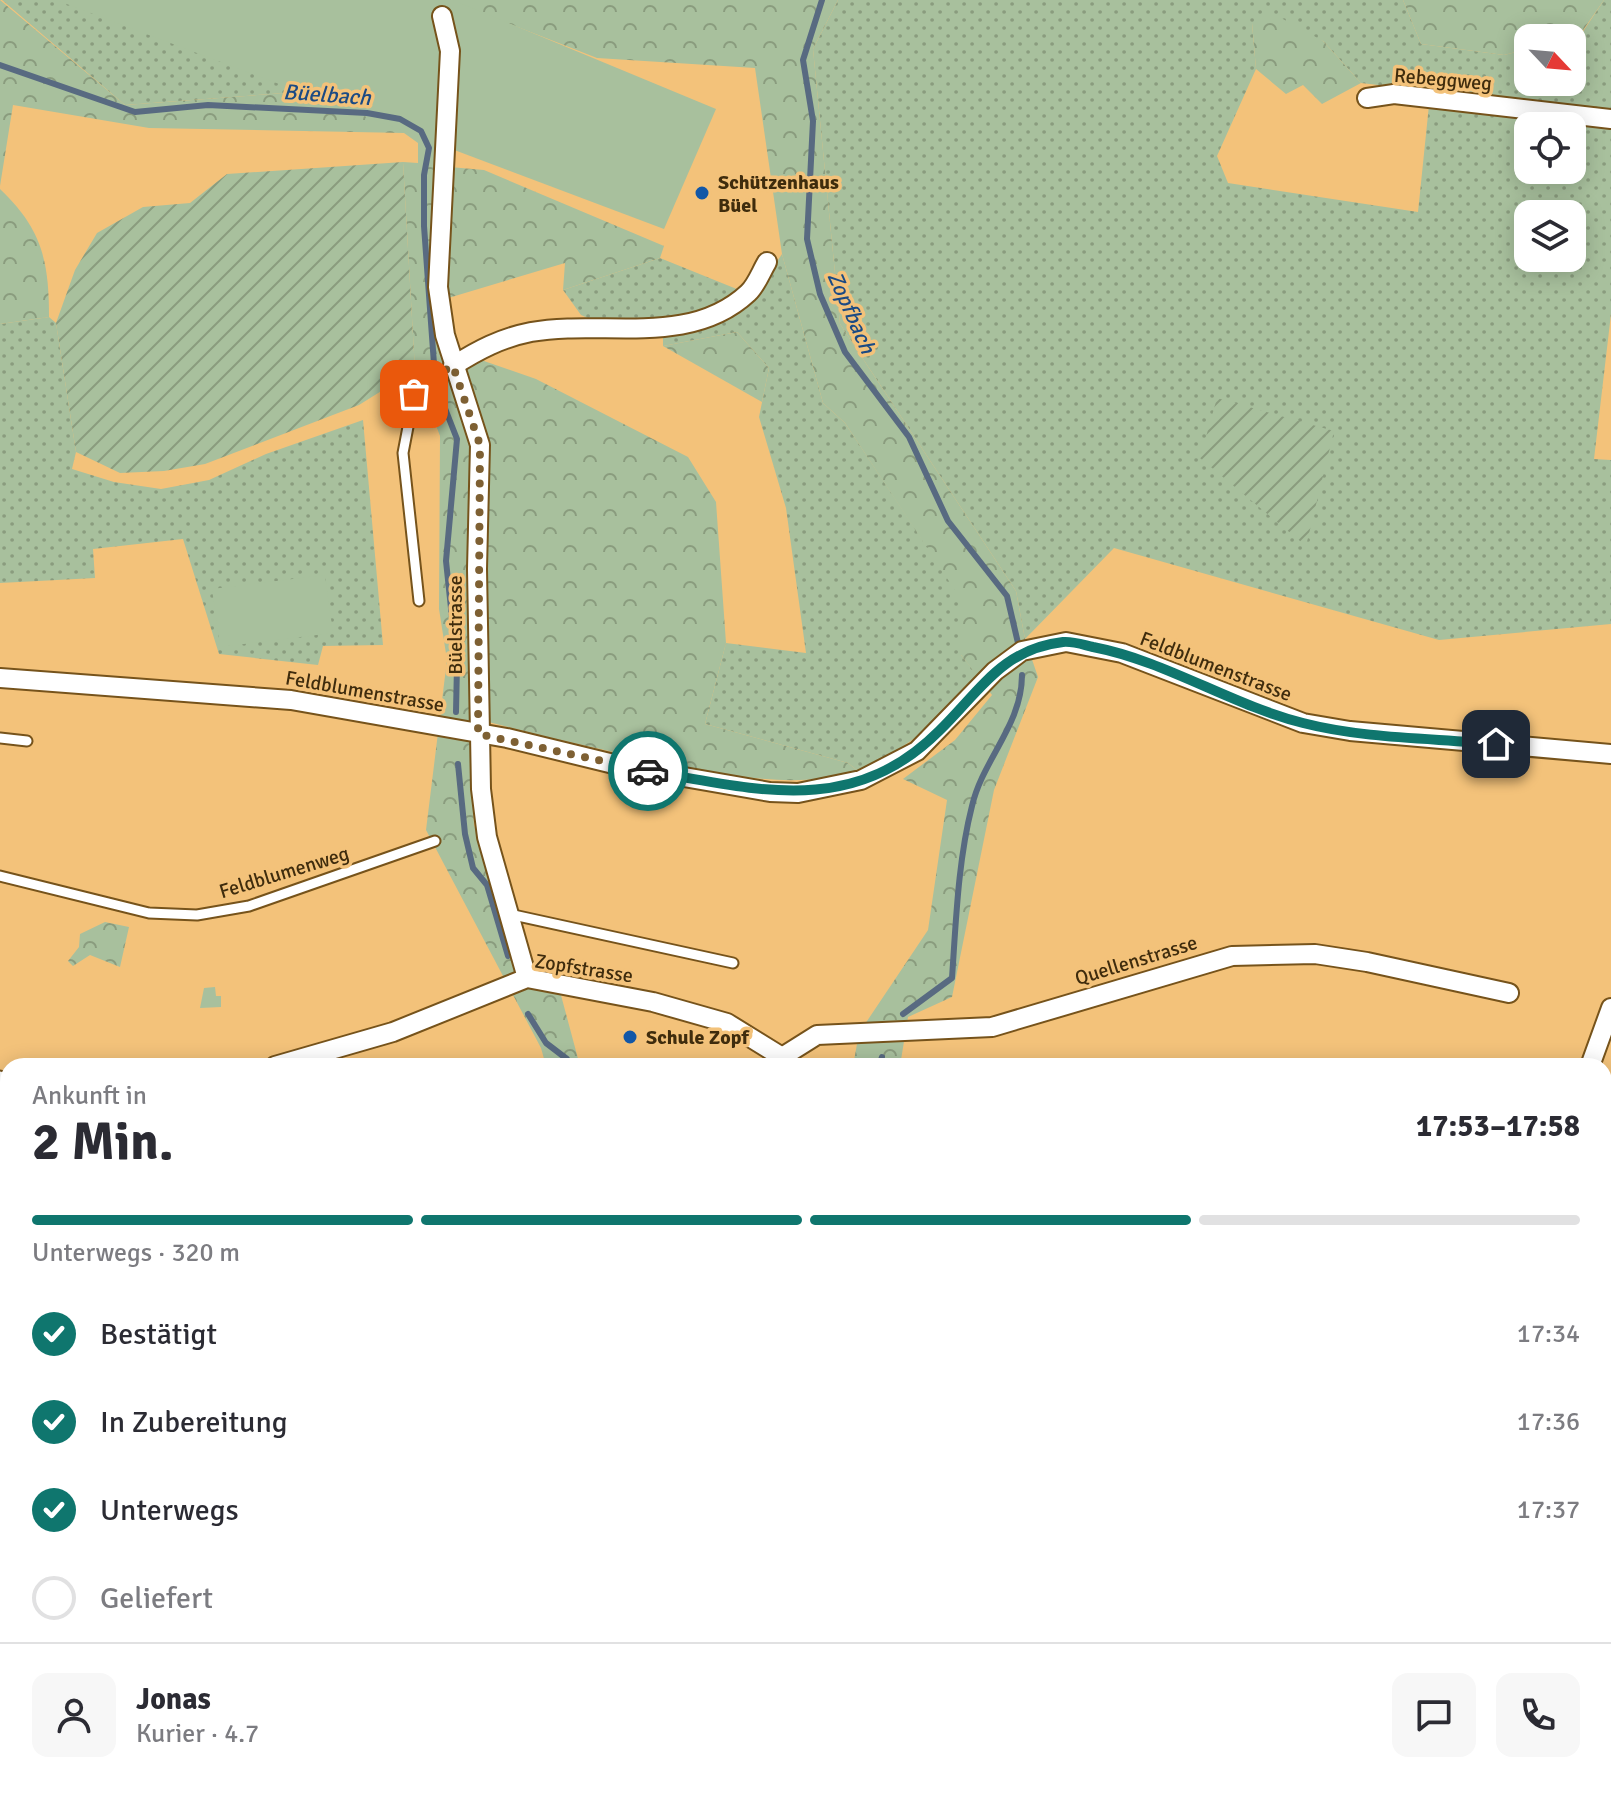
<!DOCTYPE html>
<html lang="de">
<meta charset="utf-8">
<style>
body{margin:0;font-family:Signika,sans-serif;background:#f7f7f7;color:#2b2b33;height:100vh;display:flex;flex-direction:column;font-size:30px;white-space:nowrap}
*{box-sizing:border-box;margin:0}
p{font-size:26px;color:#7c7c81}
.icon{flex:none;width:44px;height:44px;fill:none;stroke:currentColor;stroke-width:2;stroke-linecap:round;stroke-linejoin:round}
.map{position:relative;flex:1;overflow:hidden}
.sheet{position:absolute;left:0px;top:1058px;width:1612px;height:746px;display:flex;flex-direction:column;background:#fff;border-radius:24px 24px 0 0;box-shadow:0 4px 20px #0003}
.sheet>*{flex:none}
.needle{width:52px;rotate:116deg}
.fabs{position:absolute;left:1514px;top:24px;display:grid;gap:16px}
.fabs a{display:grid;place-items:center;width:72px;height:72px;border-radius:16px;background:#fff;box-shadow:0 4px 20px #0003;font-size:40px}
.pin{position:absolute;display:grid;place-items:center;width:68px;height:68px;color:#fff;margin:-34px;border-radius:16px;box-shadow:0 4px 12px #0006}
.courier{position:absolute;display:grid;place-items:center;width:80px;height:80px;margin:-40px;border:6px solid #0f766e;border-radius:50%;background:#fff;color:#222;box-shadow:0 2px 10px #0007}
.overview em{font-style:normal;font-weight:800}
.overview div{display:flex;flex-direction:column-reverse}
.overview{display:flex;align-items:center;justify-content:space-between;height:136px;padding:0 32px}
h1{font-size:52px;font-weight:800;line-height:60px}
.bar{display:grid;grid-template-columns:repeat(4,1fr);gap:12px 8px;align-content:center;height:96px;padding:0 32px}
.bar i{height:10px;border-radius:6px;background:#e1e1e2}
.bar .selected{background:#0f766e}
.bar p{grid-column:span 4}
.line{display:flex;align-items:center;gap:20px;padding:0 32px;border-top:2px solid #e1e1e2}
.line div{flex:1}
.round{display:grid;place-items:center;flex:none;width:84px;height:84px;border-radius:16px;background:#f7f7f7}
ol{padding:0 32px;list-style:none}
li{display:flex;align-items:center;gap:24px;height:88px}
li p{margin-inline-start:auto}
li .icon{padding:8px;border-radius:50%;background:#0f766e;color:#fff;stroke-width:4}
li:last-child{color:#7c7c81}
li i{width:44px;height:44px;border:4px solid #e1e1e2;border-radius:50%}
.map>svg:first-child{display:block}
</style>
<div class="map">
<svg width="1611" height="1803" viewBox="0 0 1611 1803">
<defs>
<pattern id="grass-dots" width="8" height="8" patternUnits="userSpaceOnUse" patternTransform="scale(2)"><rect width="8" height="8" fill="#a8c09d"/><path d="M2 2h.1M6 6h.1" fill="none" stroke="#8a9c7e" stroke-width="1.8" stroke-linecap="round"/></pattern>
<pattern id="forest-crowns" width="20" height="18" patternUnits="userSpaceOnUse" patternTransform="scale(2)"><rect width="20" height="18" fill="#a8c09d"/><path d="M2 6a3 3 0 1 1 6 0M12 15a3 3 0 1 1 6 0" fill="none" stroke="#8a9c7e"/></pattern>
<pattern id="garden-furrows" width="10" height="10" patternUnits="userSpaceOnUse" patternTransform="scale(2)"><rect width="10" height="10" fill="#a8c09d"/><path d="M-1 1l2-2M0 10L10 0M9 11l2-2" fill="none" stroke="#8a9c7e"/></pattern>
</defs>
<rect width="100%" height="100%" fill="#f3c27a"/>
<g fill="url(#grass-dots)" fill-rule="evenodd">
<polygon points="2,0 441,0 379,86 125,105"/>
<path d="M838 0H1403L1421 44 1504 55 1528 49V82H1572V38L1580 36 1604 0H1611V112L1361 83 1323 41 1252 23 1256 69 1217 156 1228 183 1418 212 1429 105 1611 126V314L1594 459 1611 460V624L1439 640 1114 548 1025 639 1016 591 840 324 813 49ZM1528 126H1572V170H1528ZM1528 214H1572V258H1528Z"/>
<path d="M782 254 823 403 845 423 961 598V655L978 676C937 722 914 745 858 771L848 763 705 724 726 643 806 653 786 508 759 417 769 368 737 332 663 346V319L597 322 581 315 563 290 660 258 754 296Z"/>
<polygon points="49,317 56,323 76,452 72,469 114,482 161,489 209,480 266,454 363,420 383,645 323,646 318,665 219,654 183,539 93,549 95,578 0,583 0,324"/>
</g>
<g fill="url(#forest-crowns)">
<path d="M0 0 125 105 379 86 405 95 437 145 438 166 484 170 664 246 660 258 563 290 565 263 445 299 458 352 536 379 688 457 716 502 726 643 705 724 848 763 858 771C795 789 740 777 677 765 607 752 539 735 469 717L474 825 527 978 558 984 580 1066H546L541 1048 426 830 447 660 439 609 440 436 415 370 403 162 418 163V143L404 133 149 128 13 105 0 186Z"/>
<polygon points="448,0 838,0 813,49 840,324 1016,591 1025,639 1038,677 994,790 952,997 908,1017 900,1066 853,1066 859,1033 928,930 947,800 903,779 955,740 992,695 961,655 960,598 845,423 823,403 782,254 755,68 597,58"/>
<polygon points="1403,0 1604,0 1579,36 1528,38 1528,49 1504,55 1421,44"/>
<polygon points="1272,13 1323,41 1361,83 1322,104 1303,85 1286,94 1256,69 1252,23"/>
<path d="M0 189C42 229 49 261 49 317L0 324Z"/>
<polygon points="737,332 769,368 762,402 663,346"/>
<polygon points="105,922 129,927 120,967 90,955 73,966 68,961 79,947 80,934"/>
<polygon points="215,987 216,996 221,996 221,1007 200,1008 204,988"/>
<polygon points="0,1322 8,1324 8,1609 0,1607"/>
<polygon points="404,1796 589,1796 598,1803 416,1803"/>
<polygon points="650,1796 724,1796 725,1798 720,1803 639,1803"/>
<polygon points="755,1796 909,1796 910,1803 756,1803"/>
</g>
<g fill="url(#garden-furrows)">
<polygon points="403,162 415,370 359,405 205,464 164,471 120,473 76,452 56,323 75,270 97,233 143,207 190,203 227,174"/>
<polygon points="1217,398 1334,431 1306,546 1200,458"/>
</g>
<g fill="#a8c09d">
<polygon points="56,0 453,0 716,109 664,229"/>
<polygon points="325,575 333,633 220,647 212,589"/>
</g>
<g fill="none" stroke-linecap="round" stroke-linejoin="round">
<g stroke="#586a81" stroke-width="6">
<polyline points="822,0 803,60 813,121 807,239 820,294 845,352 909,437 948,521 1007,596 1018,643"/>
<polyline points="0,65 135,112 208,105 367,113 400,119 421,131 429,148 424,175 424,226 434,364"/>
<polyline points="437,388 457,439 446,561 457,665 456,712"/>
<polyline points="458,764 465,834 473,868 487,885 508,956"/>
<polyline points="528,1014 546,1043 567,1059 569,1066"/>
<path d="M903 1014 952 978C956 921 958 861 972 806 983 759 1022 725 1022 675"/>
<polyline points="879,1066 882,1057"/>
<polyline points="863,1796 863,1803"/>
</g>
<g stroke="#76531b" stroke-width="13">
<g id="lane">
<polyline points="416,385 403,453 419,601"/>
<polyline points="399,394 453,366"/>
<polyline points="0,738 27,741"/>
<polyline points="0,876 149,913 197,915 249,906 435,841"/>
<polyline points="509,914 733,963"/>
<polyline points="0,1076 7,1097"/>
</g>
</g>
<g stroke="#76531b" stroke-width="22">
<g id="street">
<polyline points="442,16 450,51 438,287 445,335 480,445 477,569 481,789 487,837 527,978"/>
<polyline points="1367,98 1394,94 1611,119"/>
<path d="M453 366C478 350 501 338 531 332 602 319 689 348 748 293 756 286 761 272 767 262"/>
<polyline points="0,678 291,700 507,738 626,767 770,792 798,793 861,780 917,751 995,671 1022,651 1066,642 1122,653 1303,723 1350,731 1611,754"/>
<polyline points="782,1057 817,1035 992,1027 1232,956 1315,954 1367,962 1509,993"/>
<polyline points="275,1066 393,1032 527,978 653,1002 727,1023 782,1057 789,1066"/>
<polyline points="1590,1066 1611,1008"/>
<polyline points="0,1102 8,1097"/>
<polyline points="0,1193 8,1195"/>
<polyline points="1100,1796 1102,1803"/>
<polyline points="1515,1796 1529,1803"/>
</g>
</g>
<g stroke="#76531b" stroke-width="28">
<g id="secondary">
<polyline points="1604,1402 1611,1401"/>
<polyline points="1389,1803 1391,1796"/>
</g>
</g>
<use href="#lane" stroke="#fff" stroke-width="9"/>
<use href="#street" stroke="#fff" stroke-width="18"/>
<use href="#secondary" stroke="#fff" stroke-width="24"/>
</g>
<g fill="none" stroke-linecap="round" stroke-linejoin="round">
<polyline stroke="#7e6033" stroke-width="8" stroke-dasharray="0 14.4" points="414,394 416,385 453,366 480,445 478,734 648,771"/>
<path stroke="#0f766e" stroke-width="10" d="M648 771C755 789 852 818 939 731 980 691 1002 649 1063 642 1073 641 1084 645 1093 647 1166 661 1231 705 1303 723 1365 739 1433 738 1496 744"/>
</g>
<g fill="#1257a7" stroke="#f3c27a" stroke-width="3">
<circle cx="702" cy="193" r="8"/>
<circle cx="630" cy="1037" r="8"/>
</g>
<g text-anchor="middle" stroke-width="7" stroke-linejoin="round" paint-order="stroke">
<g font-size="20" fill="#3f2c0d" stroke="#f3c27a">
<text transform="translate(1443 79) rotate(5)" y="7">Rebeggweg</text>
<text transform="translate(455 625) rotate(-90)" y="7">Büelstrasse</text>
<text transform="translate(1216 666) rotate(21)" y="7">Feldblumenstrasse</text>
<text transform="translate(365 691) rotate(10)" y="7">Feldblumenstrasse</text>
<text transform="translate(284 872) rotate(-17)" y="7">Feldblumenweg</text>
<text transform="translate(1136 960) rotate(-17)" y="7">Quellenstrasse</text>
<text transform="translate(584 968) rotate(9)" y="7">Zopfstrasse</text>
</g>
<g font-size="20" font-weight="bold" fill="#3f2c0d" stroke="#f3c27a" text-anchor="start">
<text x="718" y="189">Schützenhaus<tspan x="718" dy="23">Büel</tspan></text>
<text x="646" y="1044">Schule Zopf</text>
</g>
<g font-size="22" font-style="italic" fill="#1b4a84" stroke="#f3c27a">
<text transform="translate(327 94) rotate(4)" y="8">Büelbach</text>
<text transform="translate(852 312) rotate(66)" y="8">Zopfbach</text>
</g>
</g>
</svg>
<div class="fabs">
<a><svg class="needle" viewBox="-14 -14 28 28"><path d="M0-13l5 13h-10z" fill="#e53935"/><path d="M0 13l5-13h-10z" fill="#7c7c81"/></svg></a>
<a><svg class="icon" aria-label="locate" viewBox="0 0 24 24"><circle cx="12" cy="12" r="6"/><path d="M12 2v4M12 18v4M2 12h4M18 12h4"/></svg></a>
<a><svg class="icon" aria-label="layers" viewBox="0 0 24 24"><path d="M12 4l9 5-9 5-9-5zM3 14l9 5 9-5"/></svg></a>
</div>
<div class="pin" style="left:414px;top:394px;background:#ea580c"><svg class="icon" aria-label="bag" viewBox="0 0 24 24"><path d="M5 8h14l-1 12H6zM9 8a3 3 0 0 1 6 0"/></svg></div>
<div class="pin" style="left:1496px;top:744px;background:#1f2937"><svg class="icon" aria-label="home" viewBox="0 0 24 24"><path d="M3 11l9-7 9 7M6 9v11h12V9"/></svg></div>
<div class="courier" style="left:648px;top:771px"><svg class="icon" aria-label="car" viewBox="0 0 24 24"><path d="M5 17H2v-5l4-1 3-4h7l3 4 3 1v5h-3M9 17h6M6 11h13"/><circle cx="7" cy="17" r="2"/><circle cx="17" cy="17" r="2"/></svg></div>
<section class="sheet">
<div class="overview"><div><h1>2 Min.</h1><p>Ankunft in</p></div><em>17:53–17:58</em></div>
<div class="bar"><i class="selected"></i><i class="selected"></i><i class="selected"></i><i></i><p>Unterwegs · 320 m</p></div>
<ol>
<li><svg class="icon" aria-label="check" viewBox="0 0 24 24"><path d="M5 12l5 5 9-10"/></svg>Bestätigt<p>17:34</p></li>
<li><svg class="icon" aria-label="check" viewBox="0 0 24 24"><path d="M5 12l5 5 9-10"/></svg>In Zubereitung<p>17:36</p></li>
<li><svg class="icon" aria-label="check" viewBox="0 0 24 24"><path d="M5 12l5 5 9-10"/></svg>Unterwegs<p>17:37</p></li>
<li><i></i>Geliefert</li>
</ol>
<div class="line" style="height:144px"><a class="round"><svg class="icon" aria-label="person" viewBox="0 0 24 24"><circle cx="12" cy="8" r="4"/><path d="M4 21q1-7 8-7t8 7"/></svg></a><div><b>Jonas</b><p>Kurier · 4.7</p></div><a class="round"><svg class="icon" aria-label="chat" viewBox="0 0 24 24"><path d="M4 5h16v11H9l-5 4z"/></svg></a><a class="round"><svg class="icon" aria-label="phone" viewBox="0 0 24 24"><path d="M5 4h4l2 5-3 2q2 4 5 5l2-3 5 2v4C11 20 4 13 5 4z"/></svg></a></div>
</section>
</div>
